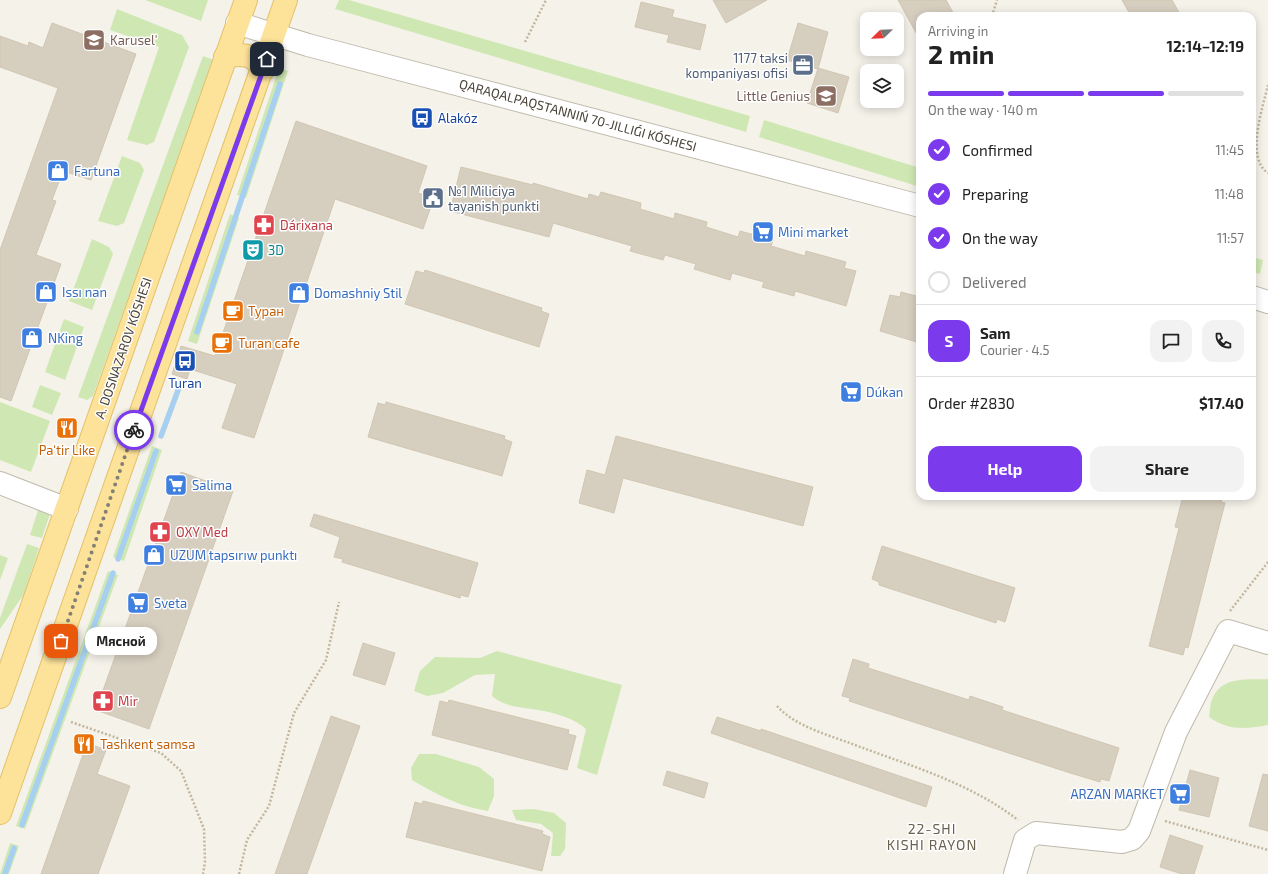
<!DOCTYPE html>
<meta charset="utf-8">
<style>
body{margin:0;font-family:"Exo 2",sans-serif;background:#f2f2f2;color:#222;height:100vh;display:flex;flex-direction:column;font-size:15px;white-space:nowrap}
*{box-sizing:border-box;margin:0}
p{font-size:13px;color:#767676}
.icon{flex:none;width:22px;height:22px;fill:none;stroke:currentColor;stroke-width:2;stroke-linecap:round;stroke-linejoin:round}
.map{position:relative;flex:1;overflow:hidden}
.panel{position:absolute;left:916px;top:12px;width:340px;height:488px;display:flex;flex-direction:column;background:#fff;border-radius:12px;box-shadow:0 2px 10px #0003}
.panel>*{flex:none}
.needle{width:26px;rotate:247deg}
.fabs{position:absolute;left:860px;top:12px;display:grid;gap:8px}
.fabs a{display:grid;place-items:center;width:44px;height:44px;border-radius:8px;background:#fff;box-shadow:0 2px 10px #0003;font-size:20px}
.pin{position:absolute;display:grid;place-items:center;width:34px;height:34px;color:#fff;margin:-17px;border-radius:8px;box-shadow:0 2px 6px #0006}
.courier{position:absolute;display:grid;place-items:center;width:40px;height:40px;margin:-20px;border:3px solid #7c3aed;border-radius:50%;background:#fff;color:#222;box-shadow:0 1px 5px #0007}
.bubble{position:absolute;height:28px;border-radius:12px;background:#fff;box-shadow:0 2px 10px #0003;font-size:13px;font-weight:700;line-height:28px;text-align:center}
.overview em{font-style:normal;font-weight:700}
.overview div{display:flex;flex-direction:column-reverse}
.overview{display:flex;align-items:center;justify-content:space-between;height:68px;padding:0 12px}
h1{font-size:26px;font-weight:700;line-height:30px}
.bar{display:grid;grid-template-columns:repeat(4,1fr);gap:6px 4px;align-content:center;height:48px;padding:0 12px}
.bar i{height:5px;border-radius:3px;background:#e0e0e0}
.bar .current{background:#7c3aed}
.bar p{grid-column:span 4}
.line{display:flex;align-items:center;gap:10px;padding:0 12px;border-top:1px solid #e0e0e0}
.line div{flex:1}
.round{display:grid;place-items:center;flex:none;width:42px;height:42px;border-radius:12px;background:#f2f2f2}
ol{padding:0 12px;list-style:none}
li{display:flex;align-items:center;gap:12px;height:44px}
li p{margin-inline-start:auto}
li .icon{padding:4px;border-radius:50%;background:#7c3aed;color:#fff;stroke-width:4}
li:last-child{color:#767676}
li i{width:22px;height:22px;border:2px solid #e0e0e0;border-radius:50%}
.cta{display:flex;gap:8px;margin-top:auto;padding:8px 12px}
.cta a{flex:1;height:46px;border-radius:12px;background:#7c3aed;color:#fff;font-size:16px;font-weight:700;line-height:46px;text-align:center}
.cta a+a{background:#f2f2f2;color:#222}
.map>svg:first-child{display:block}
</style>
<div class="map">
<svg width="1268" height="874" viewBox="0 0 1268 874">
<rect width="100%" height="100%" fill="#f5f2ea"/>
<g fill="#cfe8b3">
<polygon points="145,0 208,0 201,21"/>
<polygon points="339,0 349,0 750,116 746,132 335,9"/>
<polygon points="117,9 182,35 189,47 154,142 147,145 127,140 159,47 110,30"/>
<polygon points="203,56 214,60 93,396 87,400 78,397"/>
<polygon points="279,68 288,71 246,198 237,195"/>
<polygon points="764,120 920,168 920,187 759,137"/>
<polygon points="122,156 140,163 144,170 124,223 117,226 98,221"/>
<polygon points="230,214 239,218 197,344 188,341"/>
<polygon points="92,239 109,247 113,254 92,310 69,301"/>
<polygon points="1252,257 1263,260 1260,274 1252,272"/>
<polygon points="64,319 84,327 65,380 45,372"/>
<polygon points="40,385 61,393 52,415 32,407"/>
<polygon points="0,402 50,421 31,472 0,460"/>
<polygon points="152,446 162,450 124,561 113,557"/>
<polygon points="38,510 50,514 42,538 30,535"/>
<polygon points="27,544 39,548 24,594 0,629 0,618"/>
<polygon points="0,555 8,558 0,580"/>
<polygon points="108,571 118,575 25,829 16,826"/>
<path d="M497 651 622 685 597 775 577 768 586 729C575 719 559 714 544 711 526 707 507 709 492 696L495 674 475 675 443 693 427 696 414 691 420 671 435 657 480 658Z"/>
<path d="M1268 679V725C1246 729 1228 731 1209 717 1210 711 1210 701 1214 695 1225 676 1249 680 1268 679Z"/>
<path d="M419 754H436L479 767 494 779V796L488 811C460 807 436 794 412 780L411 768Z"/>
<polygon points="534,809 554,813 566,823 565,849 560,856 551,856 553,833 541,824 516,820 512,810"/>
<polygon points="10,843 19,846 9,874 0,874"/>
</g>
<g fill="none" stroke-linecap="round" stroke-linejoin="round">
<g stroke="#a7d0f0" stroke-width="5.5">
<polyline points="197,332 280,84"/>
<polyline points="161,436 180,385"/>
<polyline points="118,559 156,451"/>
<polyline points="22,825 113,573"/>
<polyline points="5,874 14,848"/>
</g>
</g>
<g fill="#d6cebf" stroke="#d1c6b2">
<polygon points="713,0 767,0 726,23"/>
<polygon points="898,0 946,0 955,16 920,16 920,40"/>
<polygon points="1122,0 1172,0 1181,16 1131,16"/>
<polygon points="641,2 674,10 672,17 706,25 700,50 667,42 669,35 635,27"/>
<polygon points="52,23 136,54 91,180 63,171 52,200 56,201 36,255 61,264 11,401 0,397 0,250 58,88 0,67 0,36 28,46 29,42 43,48"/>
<polygon points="798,23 828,32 818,69 787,60"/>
<polygon points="818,68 849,77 838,113 807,103"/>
<polygon points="296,121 427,166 418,193 434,198 423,229 335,199 254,438 222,428 237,384 190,369 187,379 172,374 181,346 215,356"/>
<polygon points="461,167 533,185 533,183 588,199 589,194 599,197 601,192 641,203 640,209 674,219 675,213 707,222 706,227 738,237 740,231 773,240 771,246 805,256 806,251 846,262 844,268 856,271 846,306 795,291 794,296 762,287 764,282 732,273 730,280 694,269 696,264 665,255 663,260 630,251 632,246 553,223 549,237 450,211"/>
<polygon points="425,270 542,308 541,311 549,314 539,347 405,304 416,271 424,273"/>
<polygon points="901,292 920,297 920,343 880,331 890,295 900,297"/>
<polygon points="386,402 505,436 504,439 512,442 502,476 368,437 378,403 385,405"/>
<polygon points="616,436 813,487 803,526 623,478 614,513 579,503 587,470 605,475"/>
<polygon points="181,472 233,491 149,729 96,710"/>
<polygon points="1183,496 1223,496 1221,502 1225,503 1188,648 1185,647 1183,655 1149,646 1179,528 1175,527"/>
<polygon points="314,514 478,563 468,597 461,595 460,598 342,562 343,559 334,557 340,537 310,526"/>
<polygon points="882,546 1015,588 1005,622 997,619 996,623 879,585 879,582 872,579"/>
<polygon points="363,643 395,653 385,685 353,675"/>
<polygon points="853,659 869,664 868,668 969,700 970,696 1003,707 1002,710 1119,748 1109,781 1101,779 1100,782 1067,772 849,701 850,698 842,696"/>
<polygon points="449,700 569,730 568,734 576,736 567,770 432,735 440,701 448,703"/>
<polygon points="331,716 360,726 307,874 275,874"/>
<polygon points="717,717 761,731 761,729 932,787 926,807 711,733"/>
<polygon points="87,743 106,750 97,774 130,786 98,874 41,874"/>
<polygon points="1190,770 1219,778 1209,817 1179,810"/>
<polygon points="667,771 708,783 704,798 663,785"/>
<polygon points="1263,774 1268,775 1268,831 1249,826"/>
<polygon points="423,801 543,831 542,834 550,837 542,871 406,837 415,802 422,804"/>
<polygon points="1170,835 1203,846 1194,874 1182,874 1160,867"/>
</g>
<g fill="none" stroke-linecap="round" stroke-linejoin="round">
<g stroke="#c0baac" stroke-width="24">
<g id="minor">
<polyline points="237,23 308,45 920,206"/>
<polyline points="1252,297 1268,302"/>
<polyline points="0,483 67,509"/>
<polyline points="1015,874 1025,840 1036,833 1122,842 1132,839 1139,831 1176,732 1228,631 1268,643"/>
</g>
</g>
<g stroke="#e3c169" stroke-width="24">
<g id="major">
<path d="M225 57C241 53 255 54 263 70"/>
<polyline points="0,697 246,0"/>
<polyline points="0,813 286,0"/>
</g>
</g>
<g stroke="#c2b69d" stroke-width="2.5" stroke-dasharray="2 2" stroke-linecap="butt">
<polyline points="992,16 997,0"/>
<polyline points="525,42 546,0"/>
<path d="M1268 85C1263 107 1245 158 1268 173"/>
<polyline points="1230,611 1268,562"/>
<path d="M777 706C796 727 829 735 855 745 911 766 970 783 1018 820"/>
<polyline points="71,722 161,753 181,771 204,829 205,862 203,874"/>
<polyline points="1165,821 1268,850"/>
<polyline points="239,874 247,840 269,806 294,713 326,660 339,602"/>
</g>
<use href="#minor" stroke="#fff" stroke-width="22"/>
<use href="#major" stroke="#fde39a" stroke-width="22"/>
</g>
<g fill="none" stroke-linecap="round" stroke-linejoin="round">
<polyline stroke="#858076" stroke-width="4" stroke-dasharray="0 7.2" points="61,641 134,430"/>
<polyline stroke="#7c3aed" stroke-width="5" points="134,430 267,59"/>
</g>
<defs>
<g id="school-square" transform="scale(1.15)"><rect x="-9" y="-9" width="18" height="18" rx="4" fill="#8d6e63" stroke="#fff"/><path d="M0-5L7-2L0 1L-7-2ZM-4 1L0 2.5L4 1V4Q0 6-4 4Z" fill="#fff"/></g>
<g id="office-square" transform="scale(1.15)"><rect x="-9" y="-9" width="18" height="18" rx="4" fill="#5c6f8a" stroke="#fff"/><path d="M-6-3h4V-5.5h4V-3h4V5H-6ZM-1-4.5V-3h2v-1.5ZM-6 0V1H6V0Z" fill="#fff"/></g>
<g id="bus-square" transform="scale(1.15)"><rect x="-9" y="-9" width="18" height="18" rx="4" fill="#1a4fb4" stroke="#fff"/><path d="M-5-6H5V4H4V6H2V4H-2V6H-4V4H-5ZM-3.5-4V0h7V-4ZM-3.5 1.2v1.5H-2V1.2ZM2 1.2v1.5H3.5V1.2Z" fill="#fff"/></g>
<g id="shop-square" transform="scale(1.15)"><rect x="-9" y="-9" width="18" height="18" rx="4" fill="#3f7fe0" stroke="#fff"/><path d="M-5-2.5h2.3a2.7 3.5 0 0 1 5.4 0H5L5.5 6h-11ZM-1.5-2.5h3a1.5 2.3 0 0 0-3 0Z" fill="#fff"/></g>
<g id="civic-square" transform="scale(1.15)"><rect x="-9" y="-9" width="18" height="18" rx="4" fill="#5c6f8a" stroke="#fff"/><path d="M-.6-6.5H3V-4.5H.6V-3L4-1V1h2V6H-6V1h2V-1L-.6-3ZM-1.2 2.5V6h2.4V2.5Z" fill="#fff"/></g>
<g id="pharmacy-square" transform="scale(1.15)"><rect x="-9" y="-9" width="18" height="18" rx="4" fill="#e0444e" stroke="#fff"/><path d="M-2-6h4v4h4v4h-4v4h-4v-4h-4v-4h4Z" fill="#fff"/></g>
<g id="supermarket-square" transform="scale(1.15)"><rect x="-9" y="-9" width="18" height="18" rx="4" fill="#3f7fe0" stroke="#fff"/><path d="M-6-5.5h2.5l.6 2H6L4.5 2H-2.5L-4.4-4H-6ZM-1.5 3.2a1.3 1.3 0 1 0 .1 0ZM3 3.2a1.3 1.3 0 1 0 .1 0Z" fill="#fff"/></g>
<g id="theatre-square" transform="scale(1.15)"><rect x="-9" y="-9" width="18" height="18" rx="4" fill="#0f9aa8" stroke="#fff"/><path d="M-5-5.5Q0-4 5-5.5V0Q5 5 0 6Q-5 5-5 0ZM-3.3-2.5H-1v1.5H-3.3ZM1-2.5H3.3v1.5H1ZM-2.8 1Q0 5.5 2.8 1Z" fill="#fff"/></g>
<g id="cafe-square" transform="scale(1.15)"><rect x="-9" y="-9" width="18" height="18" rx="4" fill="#e8710a" stroke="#fff"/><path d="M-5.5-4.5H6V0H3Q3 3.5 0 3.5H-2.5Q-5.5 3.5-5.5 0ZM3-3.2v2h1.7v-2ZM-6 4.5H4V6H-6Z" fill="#fff"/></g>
<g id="restaurant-square" transform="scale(1.15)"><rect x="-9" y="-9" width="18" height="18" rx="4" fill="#e8710a" stroke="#fff"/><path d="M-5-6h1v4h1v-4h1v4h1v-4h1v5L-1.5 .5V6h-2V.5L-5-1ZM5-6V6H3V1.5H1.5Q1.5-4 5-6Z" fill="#fff"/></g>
</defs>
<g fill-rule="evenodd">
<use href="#school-square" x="94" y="40"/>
<use href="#office-square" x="803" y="65"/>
<use href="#school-square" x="826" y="96"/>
<use href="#bus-square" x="422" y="118"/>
<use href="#shop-square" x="58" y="171"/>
<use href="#civic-square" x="433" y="198"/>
<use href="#pharmacy-square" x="264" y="225"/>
<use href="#supermarket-square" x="763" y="232"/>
<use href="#theatre-square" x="253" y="250"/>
<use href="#shop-square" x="46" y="292"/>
<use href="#shop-square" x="299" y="293"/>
<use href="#cafe-square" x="233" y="311"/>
<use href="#shop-square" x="32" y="338"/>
<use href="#cafe-square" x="222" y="343"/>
<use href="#bus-square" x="185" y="361"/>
<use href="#supermarket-square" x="851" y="392"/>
<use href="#restaurant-square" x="67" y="428"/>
<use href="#supermarket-square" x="176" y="485"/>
<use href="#pharmacy-square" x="160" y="532"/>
<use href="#shop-square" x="154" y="555"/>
<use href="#supermarket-square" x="138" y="603"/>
<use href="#pharmacy-square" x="103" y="701"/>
<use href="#restaurant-square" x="84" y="744"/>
<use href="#supermarket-square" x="1180" y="794"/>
</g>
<g text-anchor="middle" stroke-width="3" stroke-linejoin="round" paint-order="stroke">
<g font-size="13" fill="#785e54" stroke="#fff" text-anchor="start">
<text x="110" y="45">Karusel'</text>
<text x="810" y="101" text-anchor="end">Little Genius</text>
</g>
<g font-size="13" fill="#4e5e75" stroke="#fff" text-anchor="end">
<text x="788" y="63">1177 taksi<tspan x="788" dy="15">kompaniyası ofisi</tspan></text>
<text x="448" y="196" text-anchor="start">№1 Miliciya<tspan x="448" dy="15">tayanish punkti</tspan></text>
</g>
<g font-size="13" fill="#494238" stroke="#fff">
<text transform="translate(578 115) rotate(15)" y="5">QARAQALPAQSTANNIŃ 70-JILLIǴI KÓSHESI</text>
<text transform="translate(123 348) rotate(-71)" y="5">A. DOSNAZAROV KÓSHESI</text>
</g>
<g font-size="13" fill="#164399" stroke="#fff" text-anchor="start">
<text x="438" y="123">Alakóz</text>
<text x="185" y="388" text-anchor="middle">Turan</text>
</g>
<g font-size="13" fill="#366cbe" stroke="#fff" text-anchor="start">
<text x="74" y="176">Fartuna</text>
<text x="778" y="237">Mini market</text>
<text x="62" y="297">Issı nan</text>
<text x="314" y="298">Domashniy Stil</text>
<text x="48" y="343">NKing</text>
<text x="866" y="397">Dúkan</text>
<text x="192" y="490">Salima</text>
<text x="170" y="560">UZUM tapsırıw punktı</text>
<text x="154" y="608">Sveta</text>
<text x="1164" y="799" text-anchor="end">ARZAN MARKET</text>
</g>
<g font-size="13" fill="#be3a42" stroke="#fff" text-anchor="start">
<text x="280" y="230">Dárixana</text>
<text x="176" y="537">OXY Med</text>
<text x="118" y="706">Mir</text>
</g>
<g font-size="13" fill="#0d838f" stroke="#fff" text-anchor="start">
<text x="268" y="255">3D</text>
</g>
<g font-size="13" fill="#c56008" stroke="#fff" text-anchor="start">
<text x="248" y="316">Туран</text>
<text x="238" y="348">Turan cafe</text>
<text x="67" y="455" text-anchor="middle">Pa'tir Like</text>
<text x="100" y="749">Tashkent samsa</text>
</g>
<g font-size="14" letter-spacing="1" fill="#6b614f" stroke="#fff">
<text x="932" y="834">22-SHI<tspan x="932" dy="16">KISHI RAYON</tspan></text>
</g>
</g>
</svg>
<div class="fabs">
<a><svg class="needle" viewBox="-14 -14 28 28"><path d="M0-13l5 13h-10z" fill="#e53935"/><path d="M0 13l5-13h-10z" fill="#767676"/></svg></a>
<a><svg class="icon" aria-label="layers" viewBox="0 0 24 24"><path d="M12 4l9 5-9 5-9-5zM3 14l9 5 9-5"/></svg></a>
</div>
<div class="pin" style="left:61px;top:641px;background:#ea580c"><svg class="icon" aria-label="bag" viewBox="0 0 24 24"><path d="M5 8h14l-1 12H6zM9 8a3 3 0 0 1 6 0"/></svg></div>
<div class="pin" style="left:267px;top:59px;background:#1f2937"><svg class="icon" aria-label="home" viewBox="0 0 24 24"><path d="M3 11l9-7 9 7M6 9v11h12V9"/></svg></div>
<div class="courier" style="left:134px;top:430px"><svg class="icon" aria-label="bike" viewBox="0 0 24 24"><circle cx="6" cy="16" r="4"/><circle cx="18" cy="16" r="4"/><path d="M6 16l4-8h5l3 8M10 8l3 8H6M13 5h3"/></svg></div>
<div class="bubble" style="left:85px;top:627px;width:72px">Мясной</div>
<section class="panel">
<div class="overview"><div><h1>2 min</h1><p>Arriving in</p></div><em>12:14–12:19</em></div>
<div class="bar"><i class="current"></i><i class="current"></i><i class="current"></i><i></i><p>On the way · 140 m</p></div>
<ol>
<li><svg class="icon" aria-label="check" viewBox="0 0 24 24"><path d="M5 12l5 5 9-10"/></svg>Confirmed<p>11:45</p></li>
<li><svg class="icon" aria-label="check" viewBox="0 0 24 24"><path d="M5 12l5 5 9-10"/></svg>Preparing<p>11:48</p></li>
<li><svg class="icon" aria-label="check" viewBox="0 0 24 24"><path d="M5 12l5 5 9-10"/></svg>On the way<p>11:57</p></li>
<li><i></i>Delivered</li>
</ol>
<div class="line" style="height:72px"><b class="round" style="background:#7c3aed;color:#fff">S</b><div><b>Sam</b><p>Courier · 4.5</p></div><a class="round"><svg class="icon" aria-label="chat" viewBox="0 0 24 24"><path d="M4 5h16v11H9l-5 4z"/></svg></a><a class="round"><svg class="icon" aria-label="phone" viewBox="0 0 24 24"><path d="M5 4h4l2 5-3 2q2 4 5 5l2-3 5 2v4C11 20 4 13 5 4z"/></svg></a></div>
<div class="line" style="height:52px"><div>Order #2830</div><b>$17.40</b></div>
<div class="cta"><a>Help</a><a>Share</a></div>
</section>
</div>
